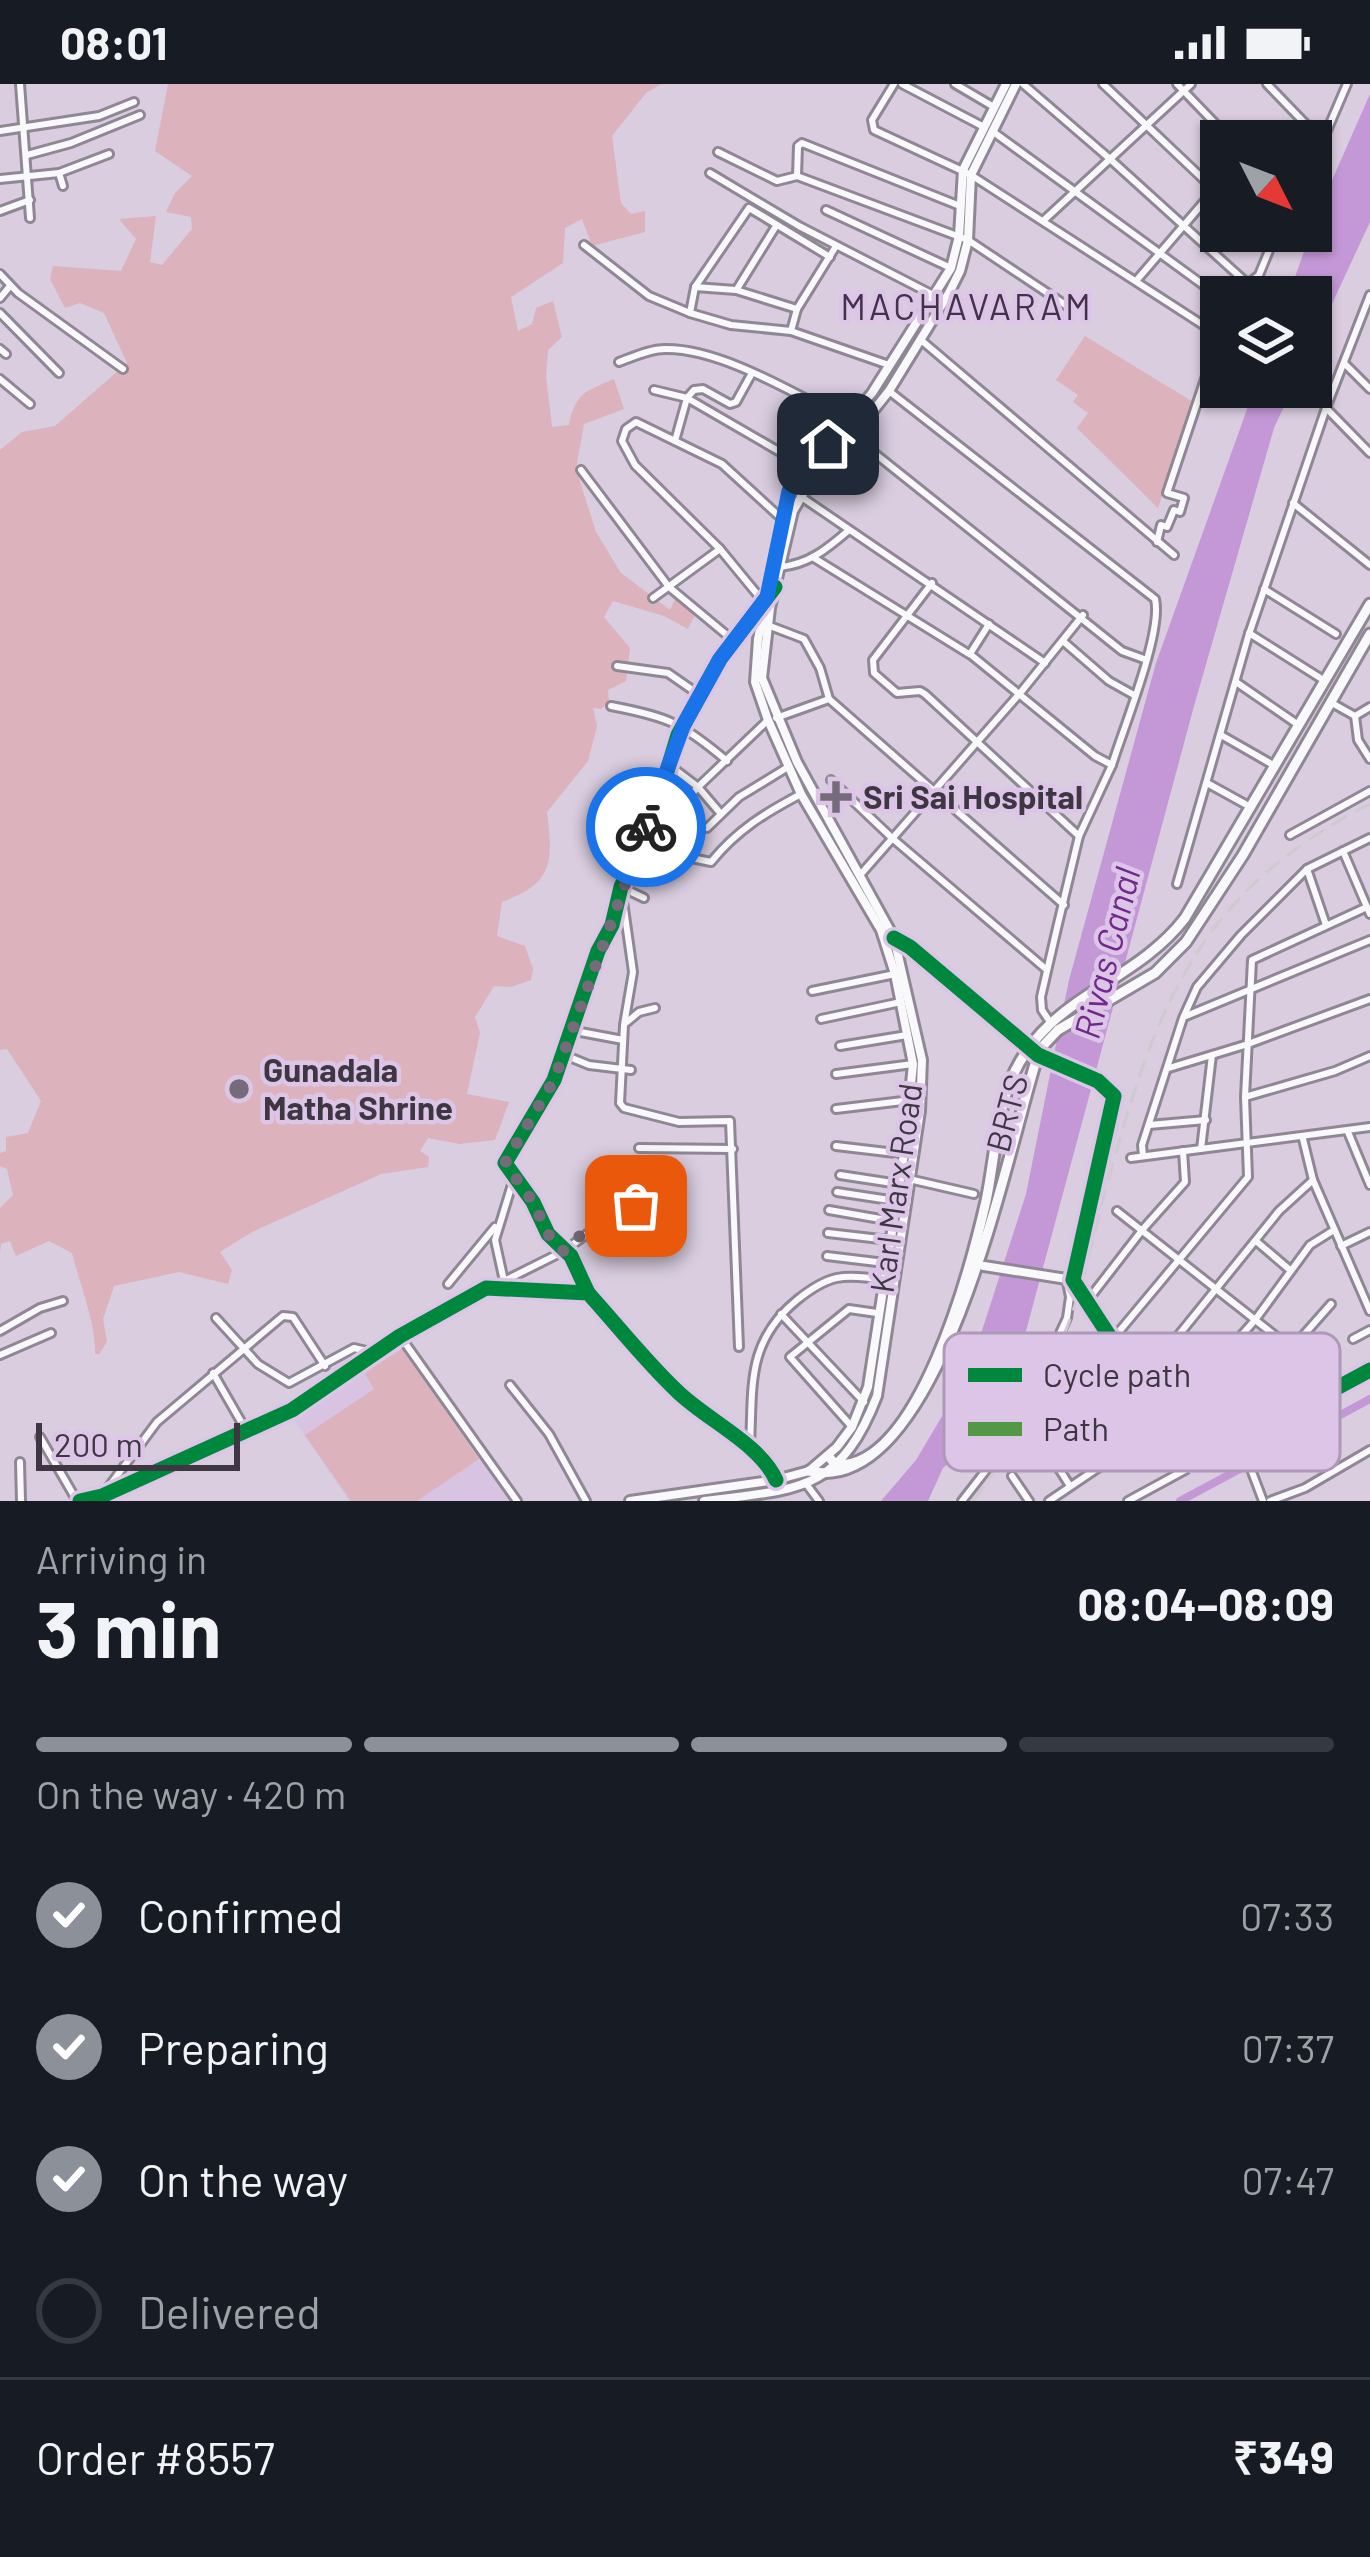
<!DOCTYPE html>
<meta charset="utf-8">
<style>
body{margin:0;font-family:Barlow,sans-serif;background:#242831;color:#f1f3f6;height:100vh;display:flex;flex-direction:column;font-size:45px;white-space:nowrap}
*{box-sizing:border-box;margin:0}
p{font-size:39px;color:#9ea1a6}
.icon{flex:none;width:66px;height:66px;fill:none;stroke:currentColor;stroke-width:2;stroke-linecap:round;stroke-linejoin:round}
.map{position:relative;height:1417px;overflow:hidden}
.sheet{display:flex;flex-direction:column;background:#171b24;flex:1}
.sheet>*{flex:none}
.needle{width:78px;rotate:132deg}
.buttons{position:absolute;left:1200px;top:36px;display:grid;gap:24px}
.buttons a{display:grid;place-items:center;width:132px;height:132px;border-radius:0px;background:#171b24;box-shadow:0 3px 9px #0004;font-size:60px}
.scale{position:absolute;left:36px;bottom:30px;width:204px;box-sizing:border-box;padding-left:12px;border:6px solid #3f3643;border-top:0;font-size:33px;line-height:42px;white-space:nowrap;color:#3f3643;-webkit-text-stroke:9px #dcc5e7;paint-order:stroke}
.pin{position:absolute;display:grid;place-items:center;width:102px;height:102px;color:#fff;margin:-51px;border-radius:24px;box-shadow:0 6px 18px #0006}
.courier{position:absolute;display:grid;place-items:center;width:120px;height:120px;margin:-60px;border:9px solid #1a73e8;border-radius:50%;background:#fff;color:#222;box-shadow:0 3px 15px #0007}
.headline em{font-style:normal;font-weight:700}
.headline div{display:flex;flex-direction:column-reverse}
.headline{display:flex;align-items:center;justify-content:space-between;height:204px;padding:0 36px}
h1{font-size:78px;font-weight:700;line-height:90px}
.bar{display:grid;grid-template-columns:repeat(4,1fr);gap:18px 12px;align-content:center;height:144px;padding:0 36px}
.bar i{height:15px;border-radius:9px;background:#363941}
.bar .selected{background:#8c9099}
.bar p{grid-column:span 4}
.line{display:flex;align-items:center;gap:30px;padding:0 36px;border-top:3px solid #363941}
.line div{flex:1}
ol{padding:0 36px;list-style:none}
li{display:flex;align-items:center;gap:36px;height:132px}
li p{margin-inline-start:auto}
li .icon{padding:12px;border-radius:50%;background:#8c9099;color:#fff;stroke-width:4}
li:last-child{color:#9ea1a6}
li i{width:66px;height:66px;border:6px solid #363941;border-radius:50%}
.status{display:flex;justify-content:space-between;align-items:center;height:84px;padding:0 60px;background:#171b24;direction:ltr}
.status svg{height:33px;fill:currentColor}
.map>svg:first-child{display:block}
</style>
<div class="status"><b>08:01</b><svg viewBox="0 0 49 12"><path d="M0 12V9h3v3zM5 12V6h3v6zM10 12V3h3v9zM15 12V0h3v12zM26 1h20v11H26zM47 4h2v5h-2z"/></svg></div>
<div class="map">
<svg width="1370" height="1417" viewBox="0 0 1370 1417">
<rect width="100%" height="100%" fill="#d9cddf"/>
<polygon fill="#d8c4e2" points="402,1265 509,1417 349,1417 292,1333"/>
<g fill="#dcb2bc">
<path d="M168 0H661L646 9 612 52 621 119 631 130 645 127V148L592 162 582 135 565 144 563 179 511 213 518 247 532 240 536 224 553 217 562 253 548 266 546 292 552 343 569 341C575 309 586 307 614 295L624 325 584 340 576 385 596 448 621 489 670 526 677 511 697 526 688 545 664 532 613 517 604 533 630 564 626 597 608 606 609 618 601 625 593 624 597 642 588 677 547 728C553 778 554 799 502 818L497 852 525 862 533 885 531 896 511 903 494 902 475 933 480 949 467 1010 509 1018 495 1056 459 1060 428 1054 420 1067 429 1073 428 1083 381 1090 252 1148 220 1168 232 1186 228 1200 179 1188 114 1202 103 1235 107 1258 99 1270H95C96 1239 80 1201 72 1169L49 1157 16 1172 10 1157 1 1160 0 1169V1124L13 1111 7 1085 0 1082V1069L6 1067V1053L28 1049 41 1017 7 965 0 966V366L22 348 55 342 127 279 104 229 80 219 65 224 50 195 53 182 121 187 136 155 119 135 156 132 150 178 162 181 192 145 191 133 166 128 175 109 192 92 155 67Z"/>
<polygon points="1085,252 1193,318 1158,424 1077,344 1088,329 1073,318 1078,311 1056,296"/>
<polygon points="402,1265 479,1375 417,1417 351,1417 305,1351 374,1305 364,1288"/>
</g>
<g fill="#c498d7">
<polygon points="1370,10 1370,138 1311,265 1311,213 1288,213 1318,128"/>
<polygon points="1255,303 1293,303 1274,344 1194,622 1026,1247 969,1362 943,1384 928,1417 881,1417 916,1376 957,1307 978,1259 1026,1110 1069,896 1156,579"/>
</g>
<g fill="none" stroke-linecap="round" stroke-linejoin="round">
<polyline stroke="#c498d7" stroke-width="8" points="1180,1417 1370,1315"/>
<g stroke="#908795" stroke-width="12">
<g id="minor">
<polyline points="20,0 30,134"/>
<polyline points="894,0 872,36 874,46 971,91 1220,252"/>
<polyline points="902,0 984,43"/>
<polyline points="955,0 994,23"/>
<polyline points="1023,0 1110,75 1191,0"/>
<polyline points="1103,0 1221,112"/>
<polyline points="1177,0 1232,57"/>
<polyline points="1267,0 1323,58"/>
<polyline points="0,47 99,32 134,18"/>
<polyline points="992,47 1221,214"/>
<polyline points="718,68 777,97 797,92 968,156 1070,224"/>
<polyline points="27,71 71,59 140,31"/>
<polyline points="1311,84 1347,0"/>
<polyline points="59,89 63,102"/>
<polyline points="710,89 799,142 935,212"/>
<polyline points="797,92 798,62 802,59 960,122"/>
<polyline points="0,95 59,89 109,70"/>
<polyline points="826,126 951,184"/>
<polyline points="0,127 30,116"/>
<polyline points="1043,137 1110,75 1248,200 1241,213"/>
<polyline points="1258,147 1272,159"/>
<polyline points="584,161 649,212 690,229 731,241 791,247 889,281"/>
<polyline points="0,190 18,209 123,285"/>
<polyline points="1136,197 1221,98"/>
<polyline points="1248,200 1259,191 1277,147"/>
<polyline points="695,203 736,206 797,225"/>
<polyline points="737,205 776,142"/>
<polyline points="0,214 10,202"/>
<polyline points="0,229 59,289"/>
<polyline points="690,229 695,203 749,124 830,173"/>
<polyline points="791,247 797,225 836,162"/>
<polyline points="921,256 1174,471"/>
<polyline points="0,265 6,270"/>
<path d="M619 278C633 273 650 265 665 265 722 264 798 312 849 337"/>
<polyline points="1344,279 1370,305"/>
<polyline points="0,295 30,320"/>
<polyline points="654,306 687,314 806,383"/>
<path d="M889 307 1155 515C1163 548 1123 645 1112 681"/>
<polyline points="1326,324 1370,369"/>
<polyline points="853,352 1122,567 1144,575"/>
<polyline points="675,357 687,314 694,306 703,305 730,320 736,318 752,289"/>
<polyline points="581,386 669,503 734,557"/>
<polyline points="800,412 1045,579"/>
<polyline points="1293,419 1370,481"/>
<polyline points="1157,458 1161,441 1167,443 1174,426 1180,428 1184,414 1167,409 1219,253"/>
<polyline points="814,474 969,570"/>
<path d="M780 483C809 480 827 465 849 446"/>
<polyline points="932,499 873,576 874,589 897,609 920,607 925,610 1079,752"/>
<polyline points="1264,505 1336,550"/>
<polyline points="653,514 720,465"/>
<polyline points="762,516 720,465 635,381 622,357 626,345 636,338 722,380 781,434"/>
<polyline points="989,540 970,570 1095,672 1112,681 1079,752 1057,844 1041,913 1042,926 1050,938"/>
<polyline points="770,542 804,555 820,584 829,615 1064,821"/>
<polyline points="1249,549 1325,597"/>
<polyline points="1064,558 1109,597 1134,611"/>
<polyline points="617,582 668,589 701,612"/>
<polyline points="1236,598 1297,640"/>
<polyline points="1330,618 1355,632 1370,623"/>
<path d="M611 622C669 633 682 639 727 677"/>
<polyline points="1355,632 1358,656 1370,675"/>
<polyline points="776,634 829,615"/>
<polyline points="1221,651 1275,682"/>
<polyline points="669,681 698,703 721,730"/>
<polyline points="831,696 892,754 1047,886"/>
<polyline points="1207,699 1245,720"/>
<polyline points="669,736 698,703 768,636"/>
<polyline points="707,744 739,713 788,683"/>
<polyline points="1290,751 1370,707"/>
<path d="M638 763 711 778C737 746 765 729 801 710"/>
<polyline points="1343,767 1370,830"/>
<polyline points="1307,785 1326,841"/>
<polyline points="861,790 1021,608 1083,531"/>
<polyline points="1177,800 1248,553 1326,324 1370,211"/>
<polyline points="644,814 621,803 633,888 624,941 620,1019 624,1024 679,1038 730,1037 739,1263"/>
<polyline points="1367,823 1252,876 1245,1013 1335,987 1370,972"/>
<polyline points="812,907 895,890"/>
<polyline points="1186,932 1370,856"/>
<polyline points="821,935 901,918"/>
<polyline points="627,938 639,928 655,924"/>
<polyline points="570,946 623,956"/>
<polyline points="840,962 907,951"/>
<polyline points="562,970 589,981 631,986"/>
<polyline points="1169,984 1248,960 1370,915"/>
<polyline points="836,990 913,980"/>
<polyline points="836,1025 911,1016"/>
<polyline points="1149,1041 1206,1036"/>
<polyline points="1348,1048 1370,1101"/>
<polyline points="1303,1055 1313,1096 1370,1227"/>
<polyline points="836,1062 904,1070"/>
<polyline points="639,1064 733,1065"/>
<polyline points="1201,1065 1212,971"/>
<polyline points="1143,1072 1142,1061 1183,934 1197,903 1241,851 1307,785 1370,754"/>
<polyline points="1131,1074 1370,1043"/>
<polyline points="840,1091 899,1100"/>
<polyline points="909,1095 974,1110"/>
<polyline points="837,1108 896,1117"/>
<polyline points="829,1126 892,1137"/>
<polyline points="1117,1127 1296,1268"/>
<polyline points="828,1149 889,1156"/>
<polyline points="1256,1157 1290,1186"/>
<polyline points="1341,1162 1370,1148"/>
<polyline points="827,1172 885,1179"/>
<polyline points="504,1197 495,1156 514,1094"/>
<polyline points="448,1200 495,1143"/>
<polyline points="492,1203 564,1167 614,1130 636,1122"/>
<polyline points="588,1209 571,1172 548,1150 533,1118 505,1079 554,996 598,867 612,841 621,803 660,710 678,651 720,575 768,510"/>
<polyline points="1088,1216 1143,1145 1185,1098 1183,1067"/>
<polyline points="781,1230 864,1318"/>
<polyline points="216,1234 258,1280 289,1299 354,1264 375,1269"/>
<polyline points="0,1247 40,1224 63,1217"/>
<polyline points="400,1252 517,1417"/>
<polyline points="1353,1255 1370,1246"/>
<polyline points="1112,1256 1248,1093 1245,1013"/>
<polyline points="1233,1260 1270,1289 1331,1220"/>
<polyline points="0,1271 51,1249"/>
<polyline points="213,1289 247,1348"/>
<polyline points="510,1301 549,1350 586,1417"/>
<polyline points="1135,1305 1279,1127 1313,1096"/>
<polyline points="1091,1342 1109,1376"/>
<polyline points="852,1343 790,1273 849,1225 877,1229"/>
<polyline points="1037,1350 1070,1402"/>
<polyline points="40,1353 77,1417"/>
<polyline points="1240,1356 1263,1417"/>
<path d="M750 1362C753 1302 746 1258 797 1216 828 1191 843 1189 883 1196"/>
<polyline points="20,1378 21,1417"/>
<polyline points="1012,1392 1029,1417"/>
<polyline points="807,1401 819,1417"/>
<polyline points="104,1409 157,1338 283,1232 293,1233 325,1282"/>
<polyline points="962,1417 1012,1353 1067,1234 1070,1213 1066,1193"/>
<polyline points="1049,1417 1163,1340 1255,1236 1310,1161 1334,1146"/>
<polyline points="1128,1417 1196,1380"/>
<polyline points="1270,1417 1305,1404 1370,1366"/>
</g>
</g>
<g stroke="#908795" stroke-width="14">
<g id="tertiary">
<polyline points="894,854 910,863 1038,971 1098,997 1114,1012 1073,1196 1112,1256 1131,1300 1196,1380 1370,1286"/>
<polyline points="984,1182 1073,1196"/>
<path d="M80 1417 102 1412 292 1326 400 1252 486 1204 588 1209C618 1242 646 1278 678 1308 707 1336 760 1360 776 1396"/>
</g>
</g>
<g stroke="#908795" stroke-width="14">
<g id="secondary">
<polyline points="630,1417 776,1396 809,1387 837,1363 852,1343 868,1303 904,1070 913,980 895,890 881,846 801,710 768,636 755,598 758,555 789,407 872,309 951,184 959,152 963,86 1006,0"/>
<path d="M704 1417C796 1405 839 1410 877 1312L920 1027 922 976 894 854 797 678 762 594 770 524 793 427 817 386 853 352 889 307 949 209 960 187 968 156 971 91 1016 0"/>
</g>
</g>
<g stroke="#908795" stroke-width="15">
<g id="primary">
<path d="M828 1372 836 1381C919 1385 971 1182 986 1117 994 1079 996 1037 1009 1001 1042 912 1132 903 1185 834L1370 520"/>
<path d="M809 1387C946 1417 1014 1032 1040 965L1058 946 1155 889 1186 858 1243 771 1370 550"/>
</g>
</g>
<use href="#minor" stroke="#f9f8fa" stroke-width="6"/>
<use href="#tertiary" stroke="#f9f8fa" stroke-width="8"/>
<use href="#secondary" stroke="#f9f8fa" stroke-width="8"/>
<use href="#primary" stroke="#f9f8fa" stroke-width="9"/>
<path stroke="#cecacf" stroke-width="3" stroke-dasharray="18 9" stroke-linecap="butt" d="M973 1417C1017 1359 1050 1293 1074 1224 1086 1190 1093 1153 1102 1119 1152 935 1190 811 1370 720"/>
<g stroke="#529846" stroke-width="12" stroke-dasharray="24 12" stroke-linecap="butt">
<polyline points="1311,84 1323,58"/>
<polyline points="1272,159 1277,147"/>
</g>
<g stroke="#dcc5e7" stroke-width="22">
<g id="cycleway">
<polyline points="894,854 910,863 1038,971 1098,997 1114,1012 1073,1196 1112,1256 1131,1300 1196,1380 1370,1286"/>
<polyline points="588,1209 571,1172 548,1150 533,1118 505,1079 554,996 598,867 612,841 621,803 660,710 678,651 720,575 775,503"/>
<path d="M80 1417 102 1412 292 1326 400 1252 486 1204 588 1209C618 1242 646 1278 678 1308 707 1336 760 1360 776 1396"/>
</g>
</g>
<use href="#cycleway" stroke="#00873e" stroke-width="15"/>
</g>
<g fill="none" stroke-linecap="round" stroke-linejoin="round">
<polyline stroke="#756b7a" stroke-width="12" stroke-dasharray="0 21.6" points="636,1122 590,1143 563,1167 548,1150 533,1118 505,1079 554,996 646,743"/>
<polyline stroke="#1a73e8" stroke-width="15" points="646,743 684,640 720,575 767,513 789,407 828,360"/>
</g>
<g fill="#756b7a" stroke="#dcc5e7" stroke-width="4.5">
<path d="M830 695h12v12h12v12h-12v12h-12v-12h-12v-12h12z"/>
<circle cx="239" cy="1005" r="12"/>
</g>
<g text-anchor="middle" stroke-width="9" stroke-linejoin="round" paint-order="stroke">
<g font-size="33" font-weight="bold" fill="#3f3643" stroke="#dcc5e7" text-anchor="start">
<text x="863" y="725">Sri Sai Hospital</text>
<text x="263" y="998">Gunadala<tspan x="263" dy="38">Matha Shrine</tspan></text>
</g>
<g font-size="33" fill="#3f3643" stroke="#dcc5e7">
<text transform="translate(1007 1029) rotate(-75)" y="12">BRTS</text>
<text transform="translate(896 1104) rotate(-82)" y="12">Karl Marx Road</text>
</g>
<g font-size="36" letter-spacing="3" fill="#44314c" stroke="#dcc5e7">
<text x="967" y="236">MACHAVARAM</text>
</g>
<g font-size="36" font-style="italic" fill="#70298a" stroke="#dcc5e7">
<text transform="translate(1107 869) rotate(-76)" y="13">Rivas Canal</text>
</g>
</g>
<rect x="944" y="1249" width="396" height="138" rx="18" fill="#dcc5e7" stroke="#ad9ab6" stroke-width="3"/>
<rect x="968" y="1284" width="54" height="14" fill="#00873e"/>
<rect x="968" y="1338" width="54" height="14" fill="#529846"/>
<g font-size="33" fill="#3f3643">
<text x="1043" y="1303">Cycle path</text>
<text x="1043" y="1357">Path</text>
</g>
</svg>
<div class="buttons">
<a><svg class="needle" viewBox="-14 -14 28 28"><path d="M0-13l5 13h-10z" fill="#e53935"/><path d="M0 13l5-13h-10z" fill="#9ea1a6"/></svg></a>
<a><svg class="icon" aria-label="layers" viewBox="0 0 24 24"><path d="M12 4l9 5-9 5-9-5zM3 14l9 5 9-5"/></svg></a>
</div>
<div class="scale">200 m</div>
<div class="pin" style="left:636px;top:1122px;background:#ea580c"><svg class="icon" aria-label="bag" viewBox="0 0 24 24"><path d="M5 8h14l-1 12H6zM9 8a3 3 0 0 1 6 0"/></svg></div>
<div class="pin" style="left:828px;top:360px;background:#1f2937"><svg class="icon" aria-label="home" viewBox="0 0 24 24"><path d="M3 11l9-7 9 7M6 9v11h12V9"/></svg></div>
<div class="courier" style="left:646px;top:743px"><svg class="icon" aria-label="bike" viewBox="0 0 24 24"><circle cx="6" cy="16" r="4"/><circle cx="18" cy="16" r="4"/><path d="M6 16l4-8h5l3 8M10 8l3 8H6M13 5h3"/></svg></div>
</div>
<section class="sheet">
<div class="headline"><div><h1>3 min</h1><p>Arriving in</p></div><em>08:04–08:09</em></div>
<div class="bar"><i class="selected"></i><i class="selected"></i><i class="selected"></i><i></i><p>On the way · 420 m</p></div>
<ol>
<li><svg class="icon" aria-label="check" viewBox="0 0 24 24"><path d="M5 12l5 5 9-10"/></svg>Confirmed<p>07:33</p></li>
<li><svg class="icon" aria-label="check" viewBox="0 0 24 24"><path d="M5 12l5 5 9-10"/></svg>Preparing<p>07:37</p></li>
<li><svg class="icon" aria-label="check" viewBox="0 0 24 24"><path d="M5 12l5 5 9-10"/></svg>On the way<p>07:47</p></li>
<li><i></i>Delivered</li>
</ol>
<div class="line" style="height:156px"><div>Order #8557</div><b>₹349</b></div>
</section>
